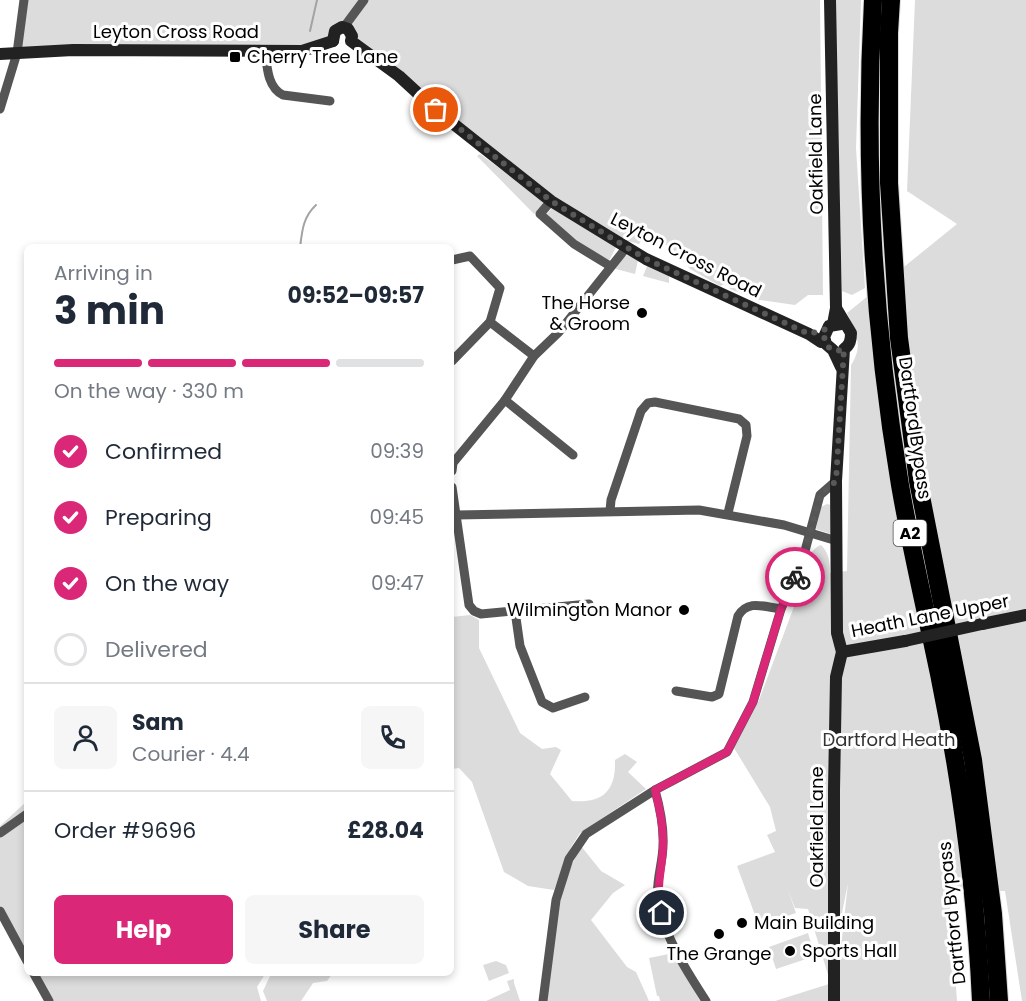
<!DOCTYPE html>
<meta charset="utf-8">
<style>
body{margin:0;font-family:Poppins,sans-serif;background:#f6f6f7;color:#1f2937;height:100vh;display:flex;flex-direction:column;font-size:22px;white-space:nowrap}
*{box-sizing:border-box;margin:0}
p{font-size:20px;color:#747a83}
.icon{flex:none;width:33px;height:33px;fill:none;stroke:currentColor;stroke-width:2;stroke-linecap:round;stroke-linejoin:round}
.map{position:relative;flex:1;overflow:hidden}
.side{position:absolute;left:24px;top:244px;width:430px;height:732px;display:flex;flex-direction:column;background:#fff;border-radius:9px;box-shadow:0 3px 9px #0003}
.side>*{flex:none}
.pin{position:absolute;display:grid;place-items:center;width:51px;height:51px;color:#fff;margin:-26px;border:3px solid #fff;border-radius:50%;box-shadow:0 2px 6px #0007}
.courier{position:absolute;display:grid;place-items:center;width:60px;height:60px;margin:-30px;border:4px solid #db2777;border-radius:50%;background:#fff;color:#222;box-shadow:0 2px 8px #0007}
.overview em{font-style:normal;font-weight:700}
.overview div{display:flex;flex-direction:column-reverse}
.overview{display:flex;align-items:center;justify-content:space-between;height:102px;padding:0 30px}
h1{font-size:39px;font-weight:700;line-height:45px}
.bar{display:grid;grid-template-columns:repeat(4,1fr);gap:9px 6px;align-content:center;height:72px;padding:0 30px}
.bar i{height:8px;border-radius:4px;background:#e0e1e3}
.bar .on{background:#db2777}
.bar p{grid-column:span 4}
.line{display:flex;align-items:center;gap:15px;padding:0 30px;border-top:2px solid #e0e1e3}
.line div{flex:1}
.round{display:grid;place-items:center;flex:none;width:63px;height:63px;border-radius:9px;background:#f6f6f7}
ol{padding:0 30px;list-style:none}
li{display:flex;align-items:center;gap:18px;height:66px}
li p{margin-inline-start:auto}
li .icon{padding:6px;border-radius:50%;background:#db2777;color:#fff;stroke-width:4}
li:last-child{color:#747a83}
li i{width:33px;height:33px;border:3px solid #e0e1e3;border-radius:50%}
.primary-button{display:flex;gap:12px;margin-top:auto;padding:12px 30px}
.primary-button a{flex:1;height:69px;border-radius:9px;background:#db2777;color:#fff;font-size:24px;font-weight:700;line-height:69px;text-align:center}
.primary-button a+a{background:#f6f6f7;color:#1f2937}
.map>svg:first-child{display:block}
</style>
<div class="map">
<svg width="1026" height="1001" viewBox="0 0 1026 1001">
<rect width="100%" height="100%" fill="#fff"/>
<g fill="#dcdcdc">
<polygon points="25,0 820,0 823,295 808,295 795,305 760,300 730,289 728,283 720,286 690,269 672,248 655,240 649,230 639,244 628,241 557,199 350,42 344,33 324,45 17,53"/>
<polygon points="835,0 861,0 856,148 865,288 852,295 842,291"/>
<path d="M915 0H1026V1001H1022L1005 891 949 890 957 1001H838V975L848 883 829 978 808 909 795 908 788 890 796 913 759 926 737 866 775 852 767 835 776 831 770 807 734 748 759 700 807 572C805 563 810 549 821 545 829 553 830 562 830 573L847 571 851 365C864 346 856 332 847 313L957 224 907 191Z"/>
<polygon points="480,154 543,200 543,205 534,214 477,156"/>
<polygon points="553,207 616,247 610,259 609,260 568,236 546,215"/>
<polygon points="628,255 638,260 635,274 612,268 623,257"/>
<polygon points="648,264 669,274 669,283 643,276"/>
<polygon points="827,504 831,505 831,534 816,529 821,507"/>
<path d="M470 615 479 620V648L520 733 542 749 556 747 561 750 550 774 572 801C602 803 616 792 615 760L625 754 637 762 628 772 646 789 580 833 571 847 554 890 528 886 504 872 472 782 459 768 452 769V617Z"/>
<polygon points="27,801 27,954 0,905 0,826"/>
<path d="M581 846 601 871 625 885 613 893 591 920 627 967 636 972 649 1001H544C552 948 555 893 581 846Z"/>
<polygon points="808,933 815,956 776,969 769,947"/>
<polygon points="668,946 700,1001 660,1001 659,996 657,996 649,958 669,954"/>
<polygon points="496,961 506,965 509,973 489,981 483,965"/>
<polygon points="38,974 265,974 257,987 261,1001 52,1001"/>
<polygon points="271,974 332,974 327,981 313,983 301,1001 267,1001 263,991"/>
<polygon points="514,979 514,983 520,1001 486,1001 510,990 507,981"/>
<polygon points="829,984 828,1001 775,1001"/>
</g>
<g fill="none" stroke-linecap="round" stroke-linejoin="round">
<g stroke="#a3a3a3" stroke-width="2">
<polyline points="310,31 317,0"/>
<path d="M300 248C302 231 303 217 316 205"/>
</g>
<g stroke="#dbdbdb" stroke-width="20">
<g id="highway">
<path d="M873 0C864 162 873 325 900 485 911 549 926 611 939 674 961 782 976 891 981 1001"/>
<polyline points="891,0 889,33 889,183 899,338 918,481 973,760 993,914 999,1001"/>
</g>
</g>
<g stroke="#555" stroke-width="9">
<polyline points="344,27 364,0"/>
<path d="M265 50C267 66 267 87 283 95L330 101"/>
<polyline points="0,109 17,53 24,0"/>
<polyline points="551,201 540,214 574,244 610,266"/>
<polyline points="452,260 470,256 500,288 490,322 452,361"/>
<polyline points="490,322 534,356"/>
<polyline points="505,400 573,455"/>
<polyline points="452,471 453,463 505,400 534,356 559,332 626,248"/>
<polyline points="452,487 469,605 474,611 481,614 589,604"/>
<polyline points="610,511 611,500 641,411 648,403 655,402 739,419 746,425 747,436 728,513"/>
<polyline points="457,515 699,510 784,525 837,541"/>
<polyline points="515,611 520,646 542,702 553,708 585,697"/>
<path d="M676 691 712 697 719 694 738 616C748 599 764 607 781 609"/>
<path d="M655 790C660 808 664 826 663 845 663 863 655 883 658 901 665 938 686 970 706 1001"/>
<polyline points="0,833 27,814"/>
<polyline points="0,911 27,961"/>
<polyline points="34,974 49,1001"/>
<polyline points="543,1001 556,900 569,859 586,834 655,790 727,752 753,702 781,609 802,562 820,495 836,481"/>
</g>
<g stroke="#222" stroke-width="12">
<polyline points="830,0 836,308 833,324"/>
<polyline points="333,41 335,31 342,27 348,29 352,36 351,41 399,76 436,110 551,201 646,259 809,334 821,342 825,341"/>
<polyline points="0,54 73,50 302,51 333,41"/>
<polyline points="841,324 829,326 824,337 826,344 833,350 841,367"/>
<polyline points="982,624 1026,615"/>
<polyline points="842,652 905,641"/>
<path d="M834 1001V790L836 677 842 652 837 633 836 481 844 349C850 345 851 340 851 333L836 308"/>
</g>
<use href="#highway" stroke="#000" stroke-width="18"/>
<polyline stroke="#222" stroke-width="12" points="905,641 982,624"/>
</g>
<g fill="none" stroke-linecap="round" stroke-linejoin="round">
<polyline stroke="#595959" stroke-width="6" stroke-dasharray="0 10.8" points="436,110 551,201 646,259 809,334 826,329 824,337 828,347 837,351 844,349 836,481 820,495 802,562 795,577"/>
<path stroke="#db2777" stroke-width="8" d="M662 913C655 886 662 873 663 847 664 827 660 809 655 790L727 752 753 702 781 609 795 577"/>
</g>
<g fill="#000" stroke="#fff" stroke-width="2">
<rect x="229" y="51" width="12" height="12" rx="3"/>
<circle cx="642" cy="313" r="6"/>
<circle cx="684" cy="610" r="6"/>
<circle cx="742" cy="923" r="6"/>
<circle cx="719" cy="934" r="6"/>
<circle cx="790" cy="951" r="6"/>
</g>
<g text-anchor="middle" stroke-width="6" stroke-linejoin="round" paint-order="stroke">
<rect fill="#fff" stroke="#4c4c4c" stroke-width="1.5" x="893.5" y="520" width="33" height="26" rx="4.5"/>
<g font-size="16" font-weight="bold" fill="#000">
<text x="910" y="539">A2</text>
</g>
<g font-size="18" fill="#000" stroke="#fff">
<text x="176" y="38">Leyton Cross Road</text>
<text transform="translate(816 154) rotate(-91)" y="6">Oakfield Lane</text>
<text transform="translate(686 255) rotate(27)" y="6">Leyton Cross Road</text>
<text transform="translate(915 428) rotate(82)" y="6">Dartford Bypass</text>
<text transform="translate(930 616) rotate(-11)" y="6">Heath Lane Upper</text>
<text transform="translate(817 827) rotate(-90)" y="6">Oakfield Lane</text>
<text transform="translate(952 913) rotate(-96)" y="6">Dartford Bypass</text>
</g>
<g font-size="18" fill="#000" stroke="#fff" text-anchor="start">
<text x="247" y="63">Cherry Tree Lane</text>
<text x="630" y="309" text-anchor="end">The Horse<tspan x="630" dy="21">&amp; Groom</tspan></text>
<text x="672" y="616" text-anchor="end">Wilmington Manor</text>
<text x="754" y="929">Main Building</text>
<text x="802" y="957">Sports Hall</text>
<text x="719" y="960" text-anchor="middle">The Grange</text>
</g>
<g font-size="18" fill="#333" stroke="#fff">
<text x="889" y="746">Dartford Heath</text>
</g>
</g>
</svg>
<div class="pin" style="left:436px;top:110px;background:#ea580c"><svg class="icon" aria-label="bag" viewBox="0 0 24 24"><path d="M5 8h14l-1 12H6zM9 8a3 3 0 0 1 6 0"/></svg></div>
<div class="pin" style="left:662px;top:913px;background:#1f2937"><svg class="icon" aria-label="home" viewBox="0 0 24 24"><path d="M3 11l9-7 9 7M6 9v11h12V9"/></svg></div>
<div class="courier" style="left:795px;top:577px"><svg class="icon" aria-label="bike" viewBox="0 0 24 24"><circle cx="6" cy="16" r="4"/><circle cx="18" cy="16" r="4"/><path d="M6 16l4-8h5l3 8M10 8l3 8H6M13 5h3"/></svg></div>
<section class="side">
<div class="overview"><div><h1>3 min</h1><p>Arriving in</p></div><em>09:52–09:57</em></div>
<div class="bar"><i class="on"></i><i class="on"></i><i class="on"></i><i></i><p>On the way · 330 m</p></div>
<ol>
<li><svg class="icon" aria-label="check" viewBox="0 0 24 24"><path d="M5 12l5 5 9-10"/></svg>Confirmed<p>09:39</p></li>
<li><svg class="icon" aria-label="check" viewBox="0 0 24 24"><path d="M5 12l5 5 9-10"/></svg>Preparing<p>09:45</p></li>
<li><svg class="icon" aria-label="check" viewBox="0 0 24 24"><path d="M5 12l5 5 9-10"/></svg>On the way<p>09:47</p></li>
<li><i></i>Delivered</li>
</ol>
<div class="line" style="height:108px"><a class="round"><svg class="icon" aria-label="person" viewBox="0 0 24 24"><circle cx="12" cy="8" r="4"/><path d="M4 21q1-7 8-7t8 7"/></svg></a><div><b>Sam</b><p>Courier · 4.4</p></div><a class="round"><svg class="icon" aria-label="phone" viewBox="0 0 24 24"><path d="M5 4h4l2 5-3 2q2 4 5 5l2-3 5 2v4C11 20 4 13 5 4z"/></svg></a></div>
<div class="line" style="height:78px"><div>Order #9696</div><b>£28.04</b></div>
<div class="primary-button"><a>Help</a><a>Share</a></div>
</section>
</div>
